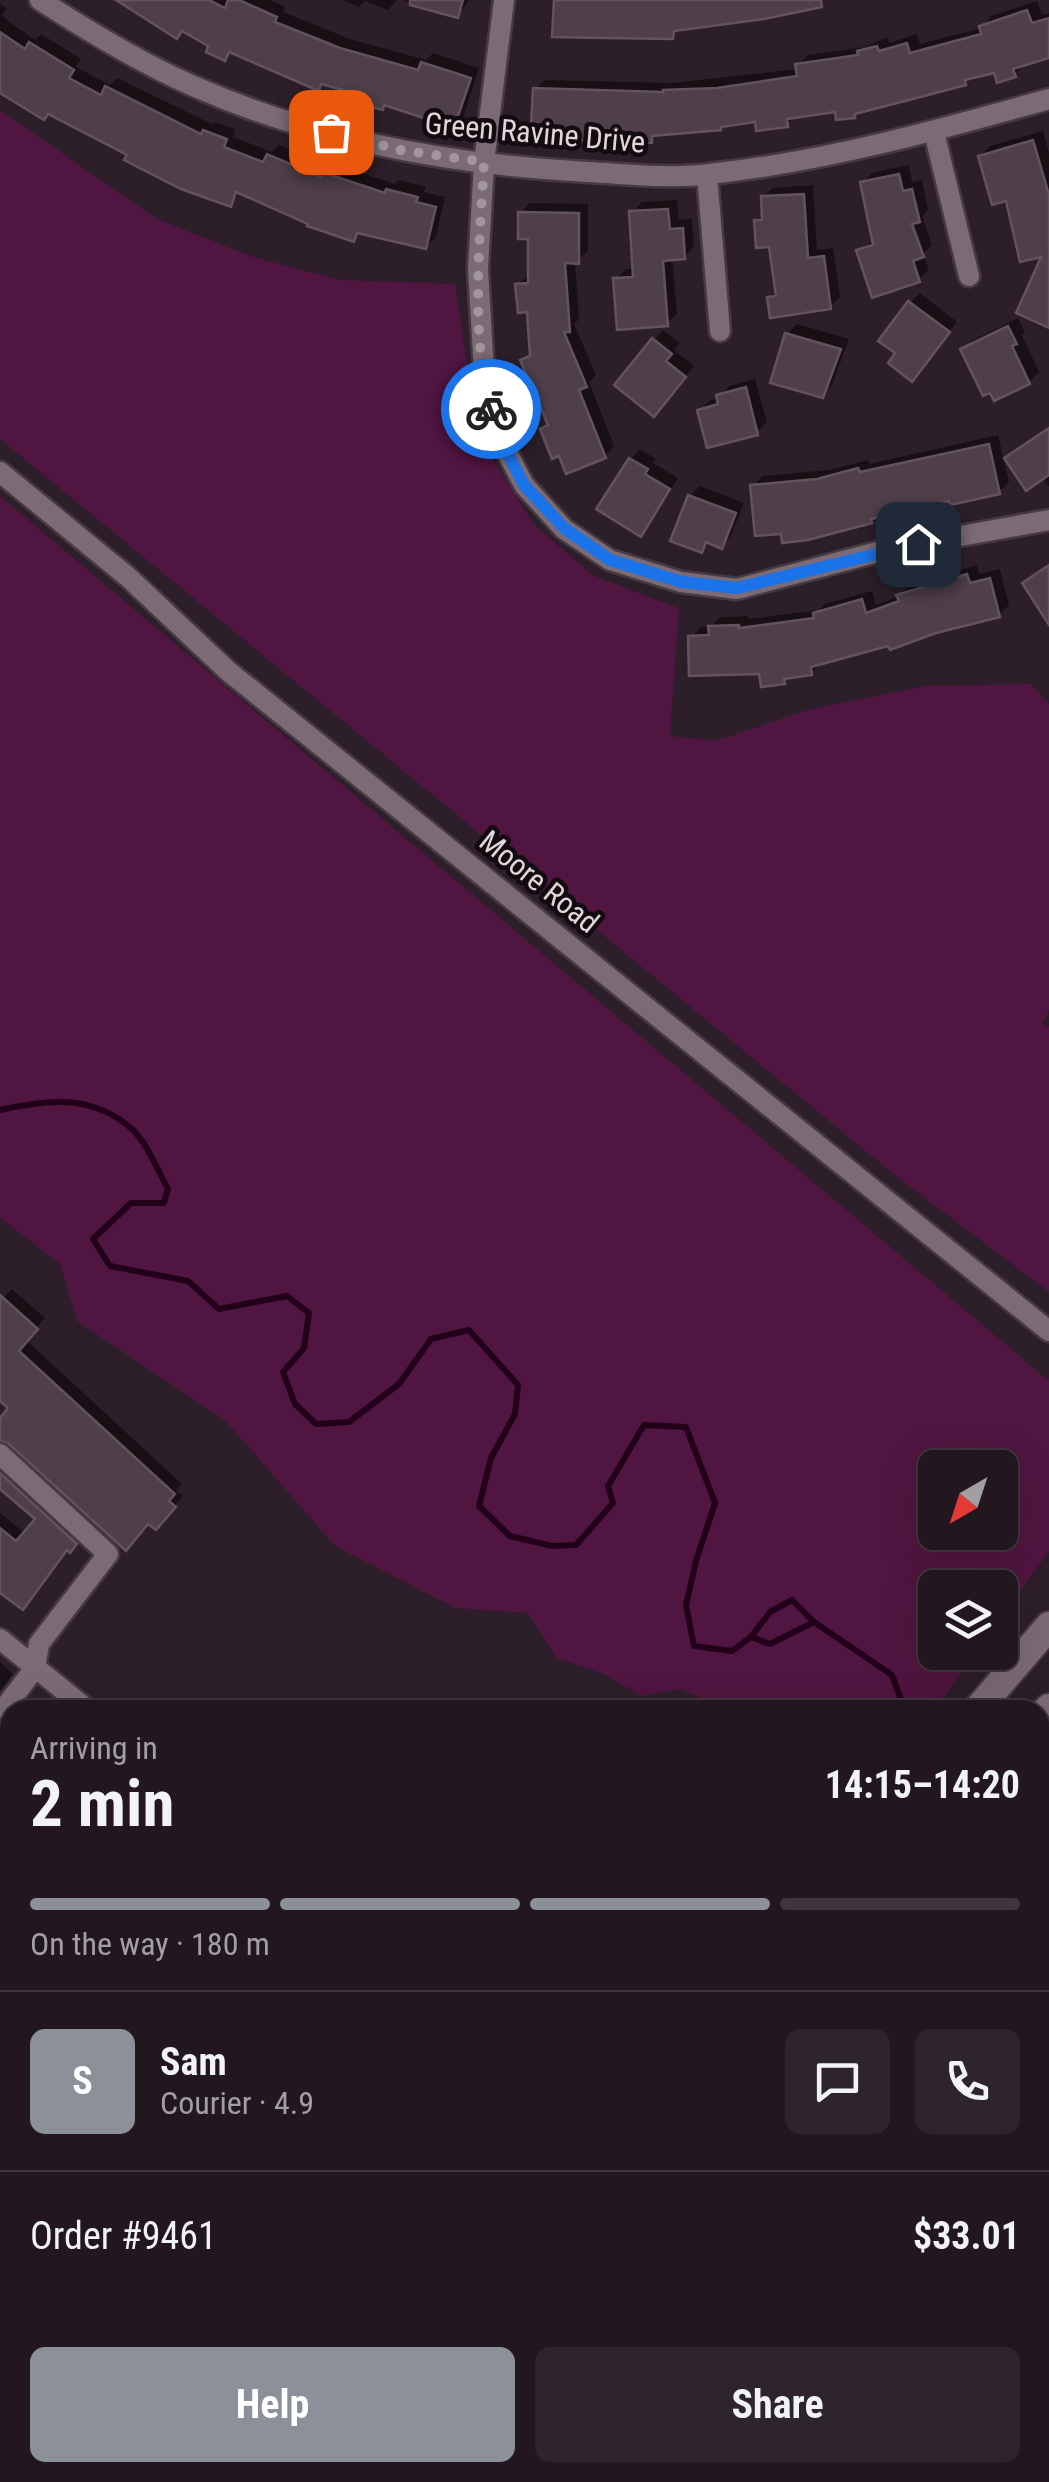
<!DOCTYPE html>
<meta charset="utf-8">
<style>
body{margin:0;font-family:"Roboto Condensed",sans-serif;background:#2e242c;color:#f1f3f6;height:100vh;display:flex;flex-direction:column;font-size:38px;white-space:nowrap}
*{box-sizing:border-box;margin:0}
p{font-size:32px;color:#a29fa4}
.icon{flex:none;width:55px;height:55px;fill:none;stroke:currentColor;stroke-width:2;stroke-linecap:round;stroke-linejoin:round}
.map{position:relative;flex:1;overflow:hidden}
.side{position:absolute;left:0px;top:1700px;width:1050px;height:782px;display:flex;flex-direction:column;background:#22171f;border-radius:30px 30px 0 0;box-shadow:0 10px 40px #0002,0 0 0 2px #3f363d}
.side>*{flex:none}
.needle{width:65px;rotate:219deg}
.buttons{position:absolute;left:918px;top:1450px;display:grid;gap:20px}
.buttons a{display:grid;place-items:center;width:100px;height:100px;border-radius:15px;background:#22171f;box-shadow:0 10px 40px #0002,0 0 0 2px #3f363d;font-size:50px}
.pin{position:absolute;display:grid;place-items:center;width:85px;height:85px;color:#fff;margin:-42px;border-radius:20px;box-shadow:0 5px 15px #0006}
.courier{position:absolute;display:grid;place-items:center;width:100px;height:100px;margin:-50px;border:8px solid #1a73e8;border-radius:50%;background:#fff;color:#222;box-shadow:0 2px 12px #0007}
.summary em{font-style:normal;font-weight:700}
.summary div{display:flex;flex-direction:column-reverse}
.summary{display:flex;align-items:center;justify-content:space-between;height:170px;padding:0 30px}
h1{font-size:65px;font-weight:700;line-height:75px}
.bar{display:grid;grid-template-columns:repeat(4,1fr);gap:15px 10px;align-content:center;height:120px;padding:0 30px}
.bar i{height:12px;border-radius:8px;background:#3f363d}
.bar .current{background:#8c9099}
.bar p{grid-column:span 4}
.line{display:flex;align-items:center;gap:25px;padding:0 30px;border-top:2px solid #3f363d}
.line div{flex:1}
.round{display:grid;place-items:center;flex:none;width:105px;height:105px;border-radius:15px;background:#2e242c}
.action{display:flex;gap:20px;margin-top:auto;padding:20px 30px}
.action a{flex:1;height:115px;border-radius:15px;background:#8c9099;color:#fff;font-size:40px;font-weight:700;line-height:115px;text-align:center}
.action a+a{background:#2e242c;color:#f1f3f6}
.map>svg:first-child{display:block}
</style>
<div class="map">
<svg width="1049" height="2482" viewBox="0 0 1049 2482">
<rect width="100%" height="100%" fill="#2d1f29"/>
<g fill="#501540" fill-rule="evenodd">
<polygon points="0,110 157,219 253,257 340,280 455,284 478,435 534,525 594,576 679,608 670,736 715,741 811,709 925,686 1031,684 1049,704 1049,1010 1042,1024 1049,1027 1049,1292 896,1176 0,439"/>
<path d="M0 496 1049 1381V1551L1000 1619V1588H935V1652L976 1653 935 1710H729L680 1689 641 1696 604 1674 557 1658 528 1613 455 1608 335 1546 225 1420 77 1321 60 1264 0 1218ZM935 1468H1000V1532H935Z"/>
<polygon points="1049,1774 1049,2088 1040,2073 1040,1782"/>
<polygon points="252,2472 359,2473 371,2482 243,2482"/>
</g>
<g fill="#0007">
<polygon points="120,0 270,0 285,7 283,12 350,39 426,60 433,53 479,68 464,115 454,125 387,103 382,108 357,91 324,82 318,88 232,51 225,58 212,45 184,29"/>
<polygon points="343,0 397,0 388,10 365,1 359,7"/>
<polygon points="403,0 469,0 458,16"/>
<polygon points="1037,1 1042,15 1049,13 1049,55 1024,65 1014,75 996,70 971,76 965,83 859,111 854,115 837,109 796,115 787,124 757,119 658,133 651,140 552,126 535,90 545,80 673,83 798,69 798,65 808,55 865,47 887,37 889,43 917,34 920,44 982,28 991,16"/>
<polygon points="0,4 7,8 2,15 11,23 35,40 41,34 81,59 76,67 110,85 117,78 212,124 215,122 235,129 233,137 272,152 279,145 330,168 334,164 395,184 398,180 426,187 424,192 445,197 436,237 426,246 361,231 353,239 241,191 230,204 0,90"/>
<polygon points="1043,131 1049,153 1049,252 980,156 990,146"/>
<polygon points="909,165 912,182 922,180 928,210 922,216 932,245 923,254 929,270 919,280 859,251 875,239 862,183 872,173"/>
<polygon points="813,185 817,250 833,248 840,297 830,307 770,298 777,290 771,244 756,221 764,213 763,197 773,188"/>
<polygon points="677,200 679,220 692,219 694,247 684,257 672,258 677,314 667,323 616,279 626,269 635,269 632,212 642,202"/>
<polygon points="530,203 588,204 588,251 575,261 579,319 574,324 596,375 589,382 614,446 605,456 543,429 549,423 523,360 532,351 529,310 518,284 530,274 530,237 521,213"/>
<polygon points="920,293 957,322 922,369 910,303"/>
<polygon points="1018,318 1025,332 1022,335 1039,372 1029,382 996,398 963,350 973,340"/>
<polygon points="797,324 849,339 832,385 822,395 787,334"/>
<polygon points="663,330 680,343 674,350 694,366 664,404 654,340"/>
<polygon points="755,379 767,422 757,432 700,410 710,400 719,398 729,386"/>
<polygon points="1049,427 1049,486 1048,486 1042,477 1007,458"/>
<polygon points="998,435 1009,482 999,492 951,498 876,515 871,521 783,531 753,486 763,476 829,470 868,460 869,464"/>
<polygon points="640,449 656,459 653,463 678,478 650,524 640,534 631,459"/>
<polygon points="700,486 744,503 731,536 721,546 710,541 701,550 690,496"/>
<polygon points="977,565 979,574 1000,569 1009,605 999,615 821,663 811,673 789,676 784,681 691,637 701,627 711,626 721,617 748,616 748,619 819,610 825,604 872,591 876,605 899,596 909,585"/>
<polygon points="12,1289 45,1318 26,1340 182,1484 176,1490 183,1496 164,1518 0,1439 0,1422 12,1408 0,1370 0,1301"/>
<polygon points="0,1456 84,1534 78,1541 35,1502 32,1506 68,1548 0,1589 0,1513 26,1534 39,1519 0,1484"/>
<polygon points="0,1662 13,1674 0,1691"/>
<polygon points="65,1694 85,1710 50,1710"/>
<polygon points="34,1699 48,1710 23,1710"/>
<polygon points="0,1802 10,1811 10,1849 0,1862"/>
<polygon points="0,2145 10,2153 10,2208 4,2213 0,2210"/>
<polygon points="10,2272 10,2352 0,2364 0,2310 7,2302 0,2296 0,2285"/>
</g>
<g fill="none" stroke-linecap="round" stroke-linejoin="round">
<g stroke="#23001a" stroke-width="6">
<path d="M0 1110C48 1099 92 1094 132 1129 147 1143 158 1171 168 1189L164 1203H131L93 1239 110 1266 188 1281 219 1309 287 1296 309 1313 304 1348 283 1372 295 1404 316 1424 349 1422 399 1384 431 1339 469 1330 518 1385 515 1414 491 1458 479 1506 510 1536 552 1546 576 1545 613 1503 608 1486 644 1425 686 1427 715 1503 696 1561 686 1605 694 1646 732 1651 751 1637 770 1644 814 1622 892 1675 905 1710"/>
<polyline points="751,1637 770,1612 792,1600 814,1622"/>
<polyline points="1040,1884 1049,1886"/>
</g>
</g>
<g fill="#4f3f49" stroke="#63535d" stroke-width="2.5">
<polygon points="116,0 209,0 225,8 228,0 239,0 277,17 275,22 340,48 418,70 421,62 471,78 454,128 384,105 383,110 352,102 354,93 321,84 319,91 229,52 225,61 206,52 208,46 182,31 177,39"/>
<polygon points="410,0 463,0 458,18 410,5"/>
<polygon points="554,0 821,0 822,7 764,19 674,31 673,39 604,38 552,37"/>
<polygon points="1027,10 1032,23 1049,18 1049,58 1013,69 1016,77 997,83 994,73 965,80 966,85 855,114 855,118 836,120 835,112 787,119 788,127 756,131 755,122 721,127 721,130 652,136 652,143 548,139 549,128 531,127 533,88 663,92 663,90 717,88 797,76 795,64 858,55 857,51 877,46 879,51 907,43 910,53 981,34 979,26"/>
<polygon points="0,32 25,49 29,42 74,70 69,78 101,95 105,86 201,134 203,130 227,139 224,147 263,162 267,154 321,177 322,172 385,193 386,189 418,197 416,202 436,207 426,249 357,233 354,242 307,226 308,224 236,192 231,207 181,189 124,160 127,155 48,114 44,120 0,93"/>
<polygon points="1033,140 1049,195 1049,328 1016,313 1041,257 1020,262 1006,201 992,205 978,156"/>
<polygon points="899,174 903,191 912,189 920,222 912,224 924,257 913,261 920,282 872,298 856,250 873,245 860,182"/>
<polygon points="804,194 808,258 824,256 831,309 770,318 767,297 776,296 769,247 756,248 754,220 762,220 761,196"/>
<polygon points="668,209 670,229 683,228 685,259 663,261 668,326 617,330 613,278 633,277 629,211"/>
<polygon points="518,212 579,213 579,264 565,263 570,332 564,332 587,387 579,390 606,458 566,474 559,456 552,459 540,429 548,425 520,360 530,356 527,312 518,313 515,284 528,283 528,239 518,239"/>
<polygon points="908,301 950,332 912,382 888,363 895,353 878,341"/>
<polygon points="1008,326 1017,344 1012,346 1030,384 994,401 990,393 983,396 960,349"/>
<polygon points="785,333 841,349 823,398 770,383"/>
<polygon points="652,338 672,354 666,361 686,377 654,417 614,385"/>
<polygon points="746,387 758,435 707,448 697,410 718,404 716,395"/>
<polygon points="1049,428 1049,475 1026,491 1004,458"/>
<polygon points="989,444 1000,494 950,505 949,501 871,519 872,523 808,540 782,543 781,534 755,536 750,485 817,479 858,468 860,472"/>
<polygon points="629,458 648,469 645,474 670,489 641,537 596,509"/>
<polygon points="688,495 736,513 722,549 706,542 702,553 670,541"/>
<polygon points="1049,565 1049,625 1022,583"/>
<polygon points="967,574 970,583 990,578 1000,617 936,633 890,650 888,646 811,667 812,675 784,679 785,684 761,687 759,674 689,676 688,636 709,635 708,626 739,625 739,628 814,618 813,613 862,599 866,613 899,601 896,595"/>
<polygon points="0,1295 38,1329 19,1351 175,1494 169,1501 176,1507 156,1530 148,1524 126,1551 9,1444 0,1441 0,1418 8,1408 0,1401"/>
<polygon points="0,1473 77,1544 70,1553 67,1550 23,1610 0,1593 0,1528 16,1541 35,1519 0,1489"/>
</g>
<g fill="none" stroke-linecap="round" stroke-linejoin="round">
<g stroke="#463a42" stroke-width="25">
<g id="minor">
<path d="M40 0C88 31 139 62 191 85 314 140 455 165 588 172 628 174 670 179 709 174 823 162 939 130 1049 99"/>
<polyline points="504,0 484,162 478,269 485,390 499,437 524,485 564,529 610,560 681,582 737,589 889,549 1049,520"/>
<polyline points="934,132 969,276"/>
<polyline points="707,175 720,331"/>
<polyline points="0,472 128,577 228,671 1049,1331"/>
<polyline points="0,1454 108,1554 39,1644 35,1668 0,1714"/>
<polyline points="0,1639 88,1710"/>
<path d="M397 2472C408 2482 424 2474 436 2482"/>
</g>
</g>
<g stroke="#463a42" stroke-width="30">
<polyline id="tertiary" points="0,2087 10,2095"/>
</g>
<g stroke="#463a42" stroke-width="32">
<g id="secondary">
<polyline points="977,1710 1049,1626"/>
<polyline points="1040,1718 1049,1708"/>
<polyline points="114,2482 123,2472"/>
<polyline points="188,2482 197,2472"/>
</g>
</g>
<use href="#minor" stroke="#7c6b76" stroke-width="20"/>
<use href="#tertiary" stroke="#7c6b76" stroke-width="25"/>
<use href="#secondary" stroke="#7c6b76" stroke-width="28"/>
</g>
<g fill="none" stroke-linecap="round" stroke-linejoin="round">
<path stroke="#a1969d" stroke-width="10" stroke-dasharray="0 18" d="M331 132 400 150 484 162C480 236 470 338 491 409"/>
<polyline stroke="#1a73e8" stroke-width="12" points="491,409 499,437 524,485 564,528 610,560 682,582 737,588 918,544"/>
</g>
<g text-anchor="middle" stroke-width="9" stroke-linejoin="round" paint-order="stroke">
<g font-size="30" fill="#e0d6dc" stroke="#120b0f">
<text transform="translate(535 133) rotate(5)" y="10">Green Ravine Drive</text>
<text transform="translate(539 882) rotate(39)" y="10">Moore Road</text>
</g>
</g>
</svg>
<div class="buttons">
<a><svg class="needle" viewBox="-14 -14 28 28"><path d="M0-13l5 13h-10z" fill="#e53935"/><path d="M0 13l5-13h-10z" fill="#a29fa4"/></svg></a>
<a><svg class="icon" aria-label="layers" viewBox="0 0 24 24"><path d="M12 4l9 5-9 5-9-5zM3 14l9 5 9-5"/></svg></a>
</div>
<div class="pin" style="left:331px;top:132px;background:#ea580c"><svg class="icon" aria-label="bag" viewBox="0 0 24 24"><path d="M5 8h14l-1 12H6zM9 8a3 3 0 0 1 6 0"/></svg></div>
<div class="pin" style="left:918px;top:544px;background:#1f2937"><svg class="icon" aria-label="home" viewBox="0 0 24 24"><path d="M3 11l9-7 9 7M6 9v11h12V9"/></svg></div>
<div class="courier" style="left:491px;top:409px"><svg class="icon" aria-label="bike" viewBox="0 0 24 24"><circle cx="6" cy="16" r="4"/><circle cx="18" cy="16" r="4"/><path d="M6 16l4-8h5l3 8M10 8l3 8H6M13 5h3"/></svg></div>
<section class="side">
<div class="summary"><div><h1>2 min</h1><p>Arriving in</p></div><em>14:15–14:20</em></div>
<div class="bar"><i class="current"></i><i class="current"></i><i class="current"></i><i></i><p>On the way · 180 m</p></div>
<div class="line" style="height:180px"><b class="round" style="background:#8c9099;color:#fff">S</b><div><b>Sam</b><p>Courier · 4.9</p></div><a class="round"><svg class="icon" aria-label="chat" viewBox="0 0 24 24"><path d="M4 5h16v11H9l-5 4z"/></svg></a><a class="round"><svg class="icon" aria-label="phone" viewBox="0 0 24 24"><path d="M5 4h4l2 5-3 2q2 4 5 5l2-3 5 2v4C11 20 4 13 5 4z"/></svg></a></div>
<div class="line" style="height:130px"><div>Order #9461</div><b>$33.01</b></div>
<div class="action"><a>Help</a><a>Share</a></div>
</section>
</div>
